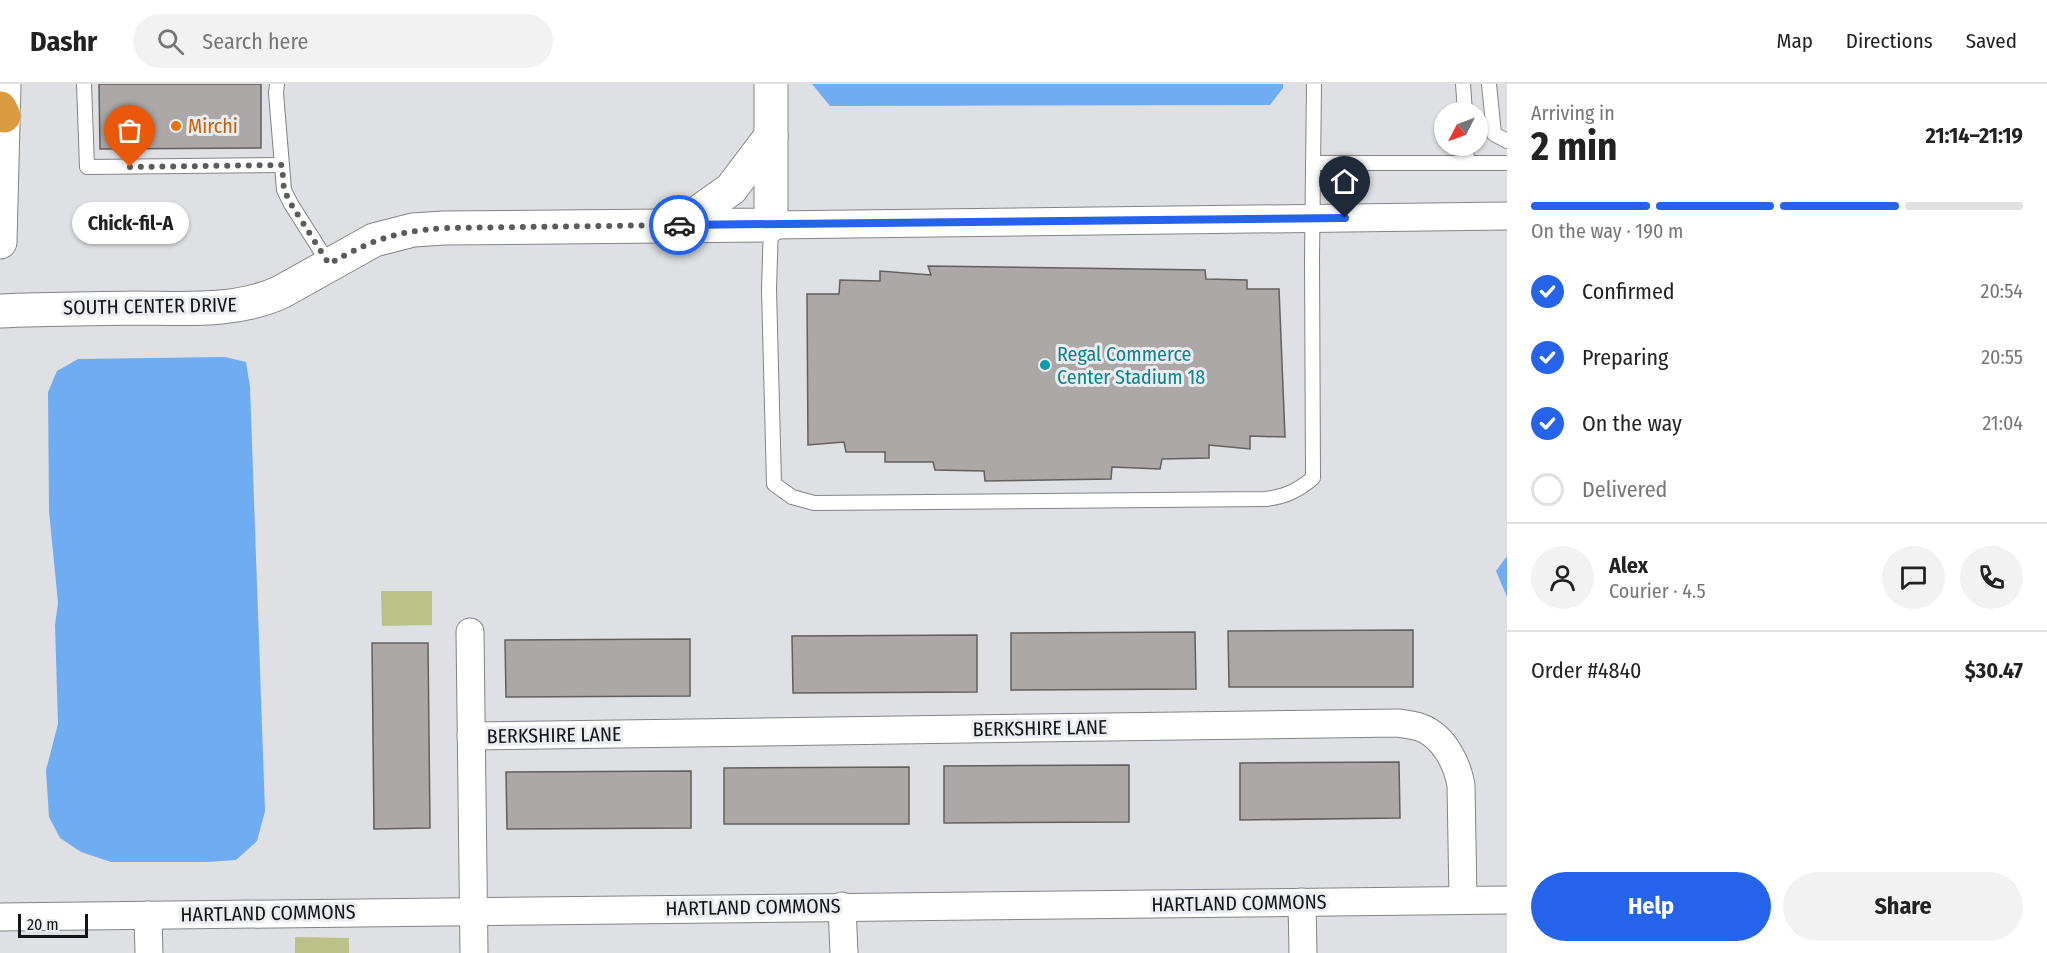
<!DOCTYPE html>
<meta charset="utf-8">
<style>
body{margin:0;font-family:"Fira Sans Condensed",sans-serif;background:#f2f2f2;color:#222;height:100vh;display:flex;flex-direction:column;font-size:22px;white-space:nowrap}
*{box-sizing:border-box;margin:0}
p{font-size:20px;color:#767676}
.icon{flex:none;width:33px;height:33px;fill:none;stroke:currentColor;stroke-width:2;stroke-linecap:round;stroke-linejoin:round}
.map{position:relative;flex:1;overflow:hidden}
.details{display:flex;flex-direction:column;background:#fff;width:540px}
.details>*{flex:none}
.needle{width:39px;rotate:228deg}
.tools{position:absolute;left:1434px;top:18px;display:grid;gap:12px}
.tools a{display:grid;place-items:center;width:54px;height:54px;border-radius:50%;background:#fff;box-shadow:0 2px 4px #0004;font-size:30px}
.scale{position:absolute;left:18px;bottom:15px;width:70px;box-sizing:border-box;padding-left:6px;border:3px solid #131415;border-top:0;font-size:16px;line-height:21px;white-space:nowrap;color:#131415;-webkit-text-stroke:4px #ecedf1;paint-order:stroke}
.pin{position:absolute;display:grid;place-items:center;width:51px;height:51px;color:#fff;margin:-62px -26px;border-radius:50% 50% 50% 0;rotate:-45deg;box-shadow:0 0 6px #0007}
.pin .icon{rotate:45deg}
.courier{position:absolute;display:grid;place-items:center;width:60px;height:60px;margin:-30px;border:4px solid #2563eb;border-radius:50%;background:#fff;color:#222;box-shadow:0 2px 8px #0007}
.bubble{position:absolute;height:42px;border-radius:21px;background:#fff;box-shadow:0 2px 4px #0004;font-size:20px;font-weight:700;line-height:42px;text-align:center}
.summary em{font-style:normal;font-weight:700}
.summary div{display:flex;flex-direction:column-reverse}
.summary{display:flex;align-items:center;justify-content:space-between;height:102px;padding:0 24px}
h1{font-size:39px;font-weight:700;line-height:45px}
.bar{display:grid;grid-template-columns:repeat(4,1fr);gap:9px 6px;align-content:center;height:72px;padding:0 24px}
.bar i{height:8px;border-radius:4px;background:#e0e0e0}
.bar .on{background:#2563eb}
.bar p{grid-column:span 4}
.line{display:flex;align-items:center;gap:15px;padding:0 24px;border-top:2px solid #e0e0e0}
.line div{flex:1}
.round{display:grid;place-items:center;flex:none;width:63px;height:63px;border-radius:32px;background:#f2f2f2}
ol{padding:0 24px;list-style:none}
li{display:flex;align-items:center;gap:18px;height:66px}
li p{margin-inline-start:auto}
li .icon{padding:6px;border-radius:50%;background:#2563eb;color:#fff;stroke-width:4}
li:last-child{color:#767676}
li i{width:33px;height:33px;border:3px solid #e0e0e0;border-radius:50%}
.button{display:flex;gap:12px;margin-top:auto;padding:12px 24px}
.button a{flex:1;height:69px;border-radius:36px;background:#2563eb;color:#fff;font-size:24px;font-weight:700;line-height:69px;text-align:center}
.button a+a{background:#f2f2f2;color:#222}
header{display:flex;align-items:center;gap:36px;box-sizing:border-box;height:84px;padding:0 30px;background:#fff;border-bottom:2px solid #e0e0e0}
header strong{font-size:28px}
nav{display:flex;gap:33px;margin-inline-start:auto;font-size:21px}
.search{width:420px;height:54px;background:#f2f2f2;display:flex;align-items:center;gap:15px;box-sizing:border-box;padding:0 21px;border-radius:33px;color:#767676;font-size:22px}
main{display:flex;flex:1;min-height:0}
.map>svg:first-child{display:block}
</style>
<header>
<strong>Dashr</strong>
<div class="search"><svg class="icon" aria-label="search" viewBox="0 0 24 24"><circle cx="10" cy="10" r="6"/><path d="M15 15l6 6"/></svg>Search here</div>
<nav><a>Map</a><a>Directions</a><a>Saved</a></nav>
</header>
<main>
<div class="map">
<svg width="1507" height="869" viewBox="0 0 1507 869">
<rect width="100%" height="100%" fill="#dfe0e4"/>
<g fill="#bac288">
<polygon points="381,507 432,507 432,541 382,542"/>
<polygon points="295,853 349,854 349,869 295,869"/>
</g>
<g fill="#6facf1">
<polygon points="812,0 1283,0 1283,4 1270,21 830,22"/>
<polygon points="225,273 246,278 250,303 265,727 257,757 236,776 207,778 111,778 81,768 60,754 49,733 46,686 58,640 55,541 58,519 49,427 48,308 57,287 78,275"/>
<polygon points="1507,472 1507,513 1496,487"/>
</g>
<g fill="#aca8a7" stroke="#635f5e" stroke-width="1.5">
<polygon points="99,0 261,0 261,64 100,65"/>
<polygon points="928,182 1205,186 1206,195 1247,196 1247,205 1279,205 1285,353 1250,352 1250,365 1209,361 1209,374 1162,375 1160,385 1112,383 1111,395 985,397 984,387 935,386 933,378 885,378 885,368 846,368 844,358 808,361 807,210 839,210 840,196 880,197 880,187 931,191"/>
<polygon points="1413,546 1413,603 1229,603 1228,547"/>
<polygon points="1195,548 1196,605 1011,606 1011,549"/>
<polygon points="977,551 977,608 793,609 792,552"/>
<polygon points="690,555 690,612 506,613 505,556"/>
<polygon points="372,559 428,559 430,744 374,745"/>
<polygon points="1399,678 1400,734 1240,736 1240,679"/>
<polygon points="1129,681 1129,738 944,739 944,682"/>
<polygon points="909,683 909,740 724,740 724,684"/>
<polygon points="691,687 691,744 507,745 506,688"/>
</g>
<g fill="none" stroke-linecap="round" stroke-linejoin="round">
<g stroke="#838487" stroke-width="16">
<g id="service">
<polyline points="84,0 87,83 282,81"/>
<polyline points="277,0 276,9 284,106 291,120 329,180"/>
<polyline points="1463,0 1465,28"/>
<polyline points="1489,0 1494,50 1507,57"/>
<polyline points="1466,62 1467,79"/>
<polyline points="1313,79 1507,79"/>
<path d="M771 141 769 205 774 400 792 413 814 419 1265 415C1285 413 1297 407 1313 394L1312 174 1314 0"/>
</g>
</g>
<g stroke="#838487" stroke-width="29">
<g id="minor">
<polyline points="771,141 1507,132"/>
<polyline points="470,548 474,869"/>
<path d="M471 652 1398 639C1406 640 1414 641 1422 644 1444 653 1457 679 1461 701L1463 816"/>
<polyline points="1302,818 1303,869"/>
<polyline points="842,822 844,869"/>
<polyline points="148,831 149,869"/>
<polyline points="0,833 1507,816"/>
</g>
</g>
<g stroke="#838487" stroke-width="35">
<g id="tertiary">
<polyline points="680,141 731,105 771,52"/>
<polyline points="0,158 4,0"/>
<path d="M0 227C45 225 90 225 135 224 183 224 236 229 281 208L374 156 413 146 444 144 771 141V0"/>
</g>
</g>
<g stroke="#bdbdbd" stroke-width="35">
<polyline id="trunk" points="0,24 4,32"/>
</g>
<use href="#service" stroke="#fff" stroke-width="14"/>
<use href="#minor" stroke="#fff" stroke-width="27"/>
<use href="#tertiary" stroke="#fff" stroke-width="33"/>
<use href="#trunk" stroke="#da9a3f" stroke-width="33"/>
</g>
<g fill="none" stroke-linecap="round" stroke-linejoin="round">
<path stroke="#5a5b5d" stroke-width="6" stroke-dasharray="0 10.8" d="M130 83 282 81 284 106 291 120 329 180C374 155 393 148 444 144L679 141"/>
<polyline stroke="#2563eb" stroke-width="8" points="679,141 1345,134"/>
</g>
<circle fill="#e8710a" stroke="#ecedf1" stroke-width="2" cx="176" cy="42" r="6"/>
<circle fill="#0f9aa8" stroke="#ecedf1" stroke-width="2" cx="1045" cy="281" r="6"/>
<g text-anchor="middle" stroke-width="6" stroke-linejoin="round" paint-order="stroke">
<g font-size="20" fill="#c56008" stroke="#ecedf1" text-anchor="start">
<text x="188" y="49">Mirchi</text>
</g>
<g font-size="20" fill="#131415" stroke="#ecedf1">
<text transform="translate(150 222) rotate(-1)" y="7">SOUTH CENTER DRIVE</text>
<text transform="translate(1040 644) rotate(-1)" y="7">BERKSHIRE LANE</text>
<text transform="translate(554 651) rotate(-1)" y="7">BERKSHIRE LANE</text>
<text transform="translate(1239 819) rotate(-1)" y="7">HARTLAND COMMONS</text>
<text transform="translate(753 823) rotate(-1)" y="7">HARTLAND COMMONS</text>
<text transform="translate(268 829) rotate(-1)" y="7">HARTLAND COMMONS</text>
</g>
<g font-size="20" fill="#0d838f" stroke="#ecedf1" text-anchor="start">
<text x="1057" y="277">Regal Commerce<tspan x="1057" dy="23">Center Stadium 18</tspan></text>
</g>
</g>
</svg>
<div class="tools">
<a><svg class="needle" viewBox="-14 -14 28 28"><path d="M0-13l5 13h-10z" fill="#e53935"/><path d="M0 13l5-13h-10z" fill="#767676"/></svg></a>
</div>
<div class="scale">20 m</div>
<div class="pin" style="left:130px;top:83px;background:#ea580c"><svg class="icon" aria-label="bag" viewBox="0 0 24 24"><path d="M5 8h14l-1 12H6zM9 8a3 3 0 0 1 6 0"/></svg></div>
<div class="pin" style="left:1345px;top:134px;background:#1f2937"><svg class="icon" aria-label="home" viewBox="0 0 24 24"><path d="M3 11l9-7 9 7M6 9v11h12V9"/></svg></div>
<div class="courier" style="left:679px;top:141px"><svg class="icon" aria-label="car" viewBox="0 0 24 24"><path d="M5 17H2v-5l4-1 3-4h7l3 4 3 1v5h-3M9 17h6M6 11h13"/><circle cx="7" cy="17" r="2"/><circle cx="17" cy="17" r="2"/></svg></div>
<div class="bubble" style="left:72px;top:118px;width:117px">Chick-fil-A</div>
</div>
<section class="details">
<div class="summary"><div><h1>2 min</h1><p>Arriving in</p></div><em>21:14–21:19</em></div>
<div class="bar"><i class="on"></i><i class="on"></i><i class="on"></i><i></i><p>On the way · 190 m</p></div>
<ol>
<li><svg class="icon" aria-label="check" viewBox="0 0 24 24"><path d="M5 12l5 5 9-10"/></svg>Confirmed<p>20:54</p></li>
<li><svg class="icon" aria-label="check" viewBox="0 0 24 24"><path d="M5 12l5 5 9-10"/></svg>Preparing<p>20:55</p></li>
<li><svg class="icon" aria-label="check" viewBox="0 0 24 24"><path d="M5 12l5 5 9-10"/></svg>On the way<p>21:04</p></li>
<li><i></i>Delivered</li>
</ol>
<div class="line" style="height:108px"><a class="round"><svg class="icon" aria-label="person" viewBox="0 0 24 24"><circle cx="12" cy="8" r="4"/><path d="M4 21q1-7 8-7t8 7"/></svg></a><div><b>Alex</b><p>Courier · 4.5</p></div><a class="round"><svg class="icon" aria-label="chat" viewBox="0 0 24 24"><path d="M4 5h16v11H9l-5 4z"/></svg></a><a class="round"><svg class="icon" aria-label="phone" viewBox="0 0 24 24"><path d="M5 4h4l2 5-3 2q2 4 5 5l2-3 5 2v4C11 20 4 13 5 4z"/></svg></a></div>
<div class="line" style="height:78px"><div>Order #4840</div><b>$30.47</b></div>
<div class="button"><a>Help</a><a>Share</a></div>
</section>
</main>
